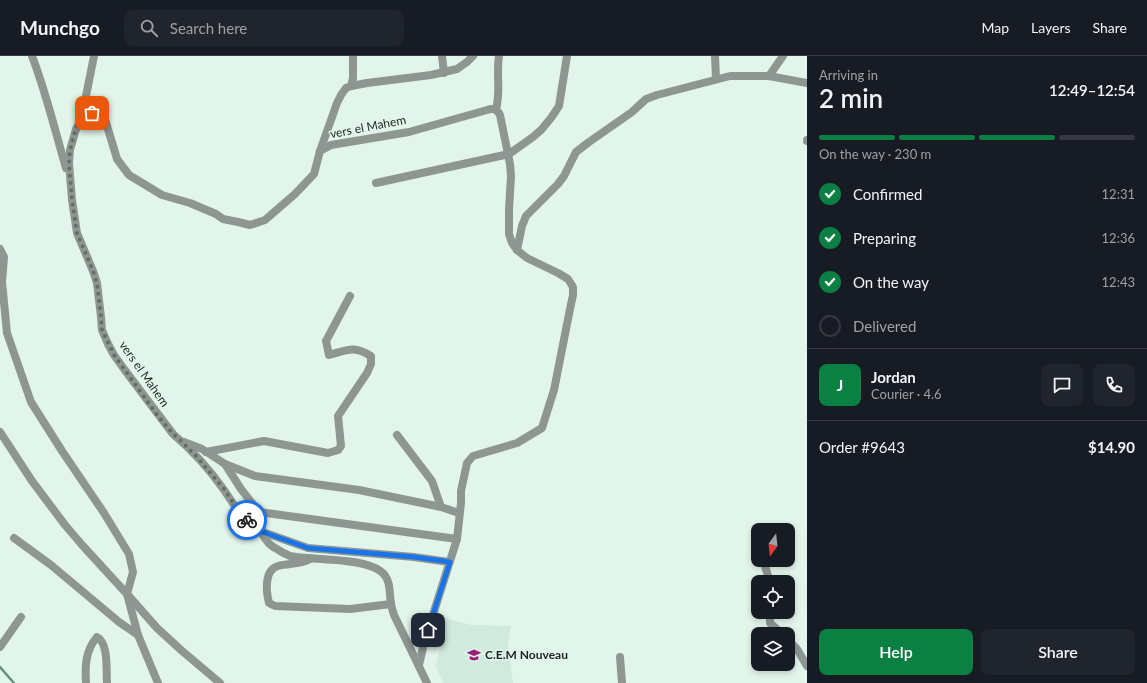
<!DOCTYPE html>
<meta charset="utf-8">
<style>
body{margin:0;font-family:Lato,sans-serif;background:#20242c;color:#f1f3f6;height:100vh;display:flex;flex-direction:column;font-size:15px;white-space:nowrap}
*{box-sizing:border-box;margin:0}
p{font-size:13px;color:#9ea1a6}
.icon{flex:none;width:22px;height:22px;fill:none;stroke:currentColor;stroke-width:2;stroke-linecap:round;stroke-linejoin:round}
.map{position:relative;flex:1;overflow:hidden}
.drawer{display:flex;flex-direction:column;background:#171b24;width:340px}
.drawer>*{flex:none}
.needle{width:26px;rotate:195deg}
.tools{position:absolute;left:751px;top:467px;display:grid;gap:8px}
.tools a{display:grid;place-items:center;width:44px;height:44px;border-radius:8px;background:#171b24;box-shadow:0 2px 6px #0003;font-size:20px}
.pin{position:absolute;display:grid;place-items:center;width:34px;height:34px;color:#fff;margin:-17px;border-radius:8px;box-shadow:0 2px 6px #0006}
.courier{position:absolute;display:grid;place-items:center;width:40px;height:40px;margin:-20px;border:3px solid #1a73e8;border-radius:50%;background:#fff;color:#222;box-shadow:0 1px 5px #0007}
.summary em{font-style:normal;font-weight:600}
.summary div{display:flex;flex-direction:column-reverse}
.summary{display:flex;align-items:center;justify-content:space-between;height:68px;padding:0 12px}
h1{font-size:26px;font-weight:600;line-height:30px}
.bar{display:grid;grid-template-columns:repeat(4,1fr);gap:6px 4px;align-content:center;height:48px;padding:0 12px}
.bar i{height:5px;border-radius:3px;background:#363941}
.bar .active{background:#0b8043}
.bar p{grid-column:span 4}
.line{display:flex;align-items:center;gap:10px;padding:0 12px;border-top:1px solid #363941}
.line div{flex:1}
.round{display:grid;place-items:center;flex:none;width:42px;height:42px;border-radius:8px;background:#20242c}
ol{padding:0 12px;list-style:none}
li{display:flex;align-items:center;gap:12px;height:44px}
li p{margin-inline-start:auto}
li .icon{padding:4px;border-radius:50%;background:#0b8043;color:#fff;stroke-width:4}
li:last-child{color:#9ea1a6}
li i{width:22px;height:22px;border:2px solid #363941;border-radius:50%}
.primary-button{display:flex;gap:8px;margin-top:auto;padding:8px 12px}
.primary-button a{flex:1;height:46px;border-radius:8px;background:#0b8043;color:#fff;font-size:16px;font-weight:600;line-height:46px;text-align:center}
.primary-button a+a{background:#20242c;color:#f1f3f6}
header{display:flex;align-items:center;gap:24px;box-sizing:border-box;height:56px;padding:0 20px;background:#171b24;border-bottom:1px solid #363941}
header strong{font-size:19px}
nav{display:flex;gap:22px;margin-inline-start:auto;font-size:14px}
.search{width:280px;height:36px;background:#20242c;display:flex;align-items:center;gap:10px;box-sizing:border-box;padding:0 14px;border-radius:8px;color:#9ea1a6;font-size:15px}
main{display:flex;flex:1;min-height:0}
.map>svg:first-child{display:block}
</style>
<header>
<strong>Munchgo</strong>
<div class="search"><svg class="icon" aria-label="search" viewBox="0 0 24 24"><circle cx="10" cy="10" r="6"/><path d="M15 15l6 6"/></svg>Search here</div>
<nav><a>Map</a><a>Layers</a><a>Share</a></nav>
</header>
<main>
<div class="map">
<svg width="807" height="627" viewBox="0 0 807 627">
<rect width="100%" height="100%" fill="#e2f5eb"/>
<polygon fill="#d0ebdd" points="446,562 471,569 511,570 508,587 513,627 443,627 436,611"/>
<g fill="none" stroke-linecap="round" stroke-linejoin="round">
<polyline stroke="#66927d" stroke-width="2.5" points="0,611 14,627"/>
<g stroke="#8e9692" stroke-width="8">
<path d="M32 0C46 36 55 75 66 112"/>
<polyline points="442,0 444,17"/>
<polyline points="715,0 716,23"/>
<polyline points="769,20 783,0"/>
<polyline points="351,30 353,22 353,0"/>
<path d="M496 53C501 36 496 18 499 0"/>
<polyline points="86,58 86,40 94,0"/>
<polyline points="807,85 807,84"/>
<polyline points="320,95 337,47 341,39 346,32 351,30 367,27 431,19 457,13 467,6 473,0"/>
<polyline points="376,127 509,98 533,81 541,74 551,62 559,50 567,0"/>
<polyline points="0,193 4,201 2,226 7,277 31,346 62,395 104,457 129,498 133,516 127,538 157,572 181,594 220,627"/>
<polyline points="517,194 522,170 526,160 558,128 564,120 576,96 589,86 632,56 646,43 657,39 730,20 769,20 807,27"/>
<polyline points="0,376 32,425 65,469 83,490 127,538 138,579 158,627"/>
<polyline points="397,379 432,425 441,451"/>
<polyline points="184,386 202,393 225,408 241,433 259,456 457,483"/>
<path d="M206 396 264 385 328 397 338 394 341 390 338 360 367 317 371 308V300C354 289 347 294 329 299L326 285 350 240"/>
<polyline points="225,408 255,420 359,434 441,451 459,457"/>
<polyline points="260,475 308,492 414,501 449,506"/>
<polyline points="14,482 51,509 119,566 138,579"/>
<polyline points="756,485 758,491"/>
<path d="M310 503C299 509 289 507 278 510 264 514 266 535 269 547L275 550 350 553 391 548"/>
<polyline points="763,504 770,526"/>
<polyline points="770,556 770,567 782,578"/>
<polyline points="788,584 797,593 807,610"/>
<polyline points="0,591 21,561"/>
<polyline points="620,601 622,627"/>
<path d="M419 609 424 587 457 483 461 447V435L467 407 473 400 517 387 542 372 554 334 570 253 573 239V231L568 223 558 217 527 202 517 194 512 187 509 178V154L511 120 510 108 500 59C497 53 493 52 487 54L409 76 331 89 320 95 314 118 295 138 265 164 250 169 238 166 223 163 216 158 190 147 162 139 129 119 117 103 105 63 98 58 92 57 86 58 81 64 76 73 70 94 69 107 72 144 77 177 93 215 97 227 101 261 102 274 108 288 114 299 124 313 173 378C192 394 210 414 224 434 229 441 233 448 238 454 245 462 253 468 260 475 263 478 264 482 267 485 269 488 273 491 277 493 281 496 285 498 290 500 312 505 374 500 386 521 391 529 389 538 391 547 391 551 393 555 394 559L427 627"/>
<path d="M86 627C85 611 85 595 97 581 109 587 106 615 107 627"/>
</g>
</g>
<g fill="none" stroke-linecap="round" stroke-linejoin="round">
<polyline stroke="#626d67" stroke-width="4" stroke-dasharray="0 7.2" points="92,57 86,58 81,64 76,72 70,94 69,107 72,144 77,177 93,215 97,227 101,261 102,274 114,299 158,360 173,378 180,384 198,402 224,433 239,455 247,464"/>
<polyline stroke="#1a73e8" stroke-width="5" points="247,464 260,475 308,492 414,501 450,506 428,574"/>
</g>
<defs>
<g id="school-bare" transform="scale(1.08)"><path d="M0-5L7-2L0 1L-7-2ZM-4 1L0 2.5L4 1V4Q0 6-4 4Z" fill="#9a1e75" stroke="#e2f5eb" stroke-width="2.5" paint-order="stroke"/></g>
</defs>
<g fill-rule="evenodd">
<use href="#school-bare" x="474" y="599"/>
</g>
<g text-anchor="middle" stroke-width="3" stroke-linejoin="round" paint-order="stroke">
<g font-size="12" fill="#1d2420" stroke="#e2f5eb">
<text transform="translate(368 71) rotate(-11)" y="4">vers el Mahem</text>
<text transform="translate(144 318) rotate(55)" y="4">vers el Mahem</text>
</g>
<g font-size="12" font-weight="bold" fill="#1d2420" stroke="#e2f5eb" text-anchor="start">
<text x="485" y="603">C.E.M Nouveau</text>
</g>
</g>
</svg>
<div class="tools">
<a><svg class="needle" viewBox="-14 -14 28 28"><path d="M0-13l5 13h-10z" fill="#e53935"/><path d="M0 13l5-13h-10z" fill="#9ea1a6"/></svg></a>
<a><svg class="icon" aria-label="locate" viewBox="0 0 24 24"><circle cx="12" cy="12" r="6"/><path d="M12 2v4M12 18v4M2 12h4M18 12h4"/></svg></a>
<a><svg class="icon" aria-label="layers" viewBox="0 0 24 24"><path d="M12 4l9 5-9 5-9-5zM3 14l9 5 9-5"/></svg></a>
</div>
<div class="pin" style="left:92px;top:57px;background:#ea580c"><svg class="icon" aria-label="bag" viewBox="0 0 24 24"><path d="M5 8h14l-1 12H6zM9 8a3 3 0 0 1 6 0"/></svg></div>
<div class="pin" style="left:428px;top:574px;background:#1f2937"><svg class="icon" aria-label="home" viewBox="0 0 24 24"><path d="M3 11l9-7 9 7M6 9v11h12V9"/></svg></div>
<div class="courier" style="left:247px;top:464px"><svg class="icon" aria-label="bike" viewBox="0 0 24 24"><circle cx="6" cy="16" r="4"/><circle cx="18" cy="16" r="4"/><path d="M6 16l4-8h5l3 8M10 8l3 8H6M13 5h3"/></svg></div>
</div>
<section class="drawer">
<div class="summary"><div><h1>2 min</h1><p>Arriving in</p></div><em>12:49–12:54</em></div>
<div class="bar"><i class="active"></i><i class="active"></i><i class="active"></i><i></i><p>On the way · 230 m</p></div>
<ol>
<li><svg class="icon" aria-label="check" viewBox="0 0 24 24"><path d="M5 12l5 5 9-10"/></svg>Confirmed<p>12:31</p></li>
<li><svg class="icon" aria-label="check" viewBox="0 0 24 24"><path d="M5 12l5 5 9-10"/></svg>Preparing<p>12:36</p></li>
<li><svg class="icon" aria-label="check" viewBox="0 0 24 24"><path d="M5 12l5 5 9-10"/></svg>On the way<p>12:43</p></li>
<li><i></i>Delivered</li>
</ol>
<div class="line" style="height:72px"><b class="round" style="background:#0b8043;color:#fff">J</b><div><b>Jordan</b><p>Courier · 4.6</p></div><a class="round"><svg class="icon" aria-label="chat" viewBox="0 0 24 24"><path d="M4 5h16v11H9l-5 4z"/></svg></a><a class="round"><svg class="icon" aria-label="phone" viewBox="0 0 24 24"><path d="M5 4h4l2 5-3 2q2 4 5 5l2-3 5 2v4C11 20 4 13 5 4z"/></svg></a></div>
<div class="line" style="height:52px"><div>Order #9643</div><b>$14.90</b></div>
<div class="primary-button"><a>Help</a><a>Share</a></div>
</section>
</main>
